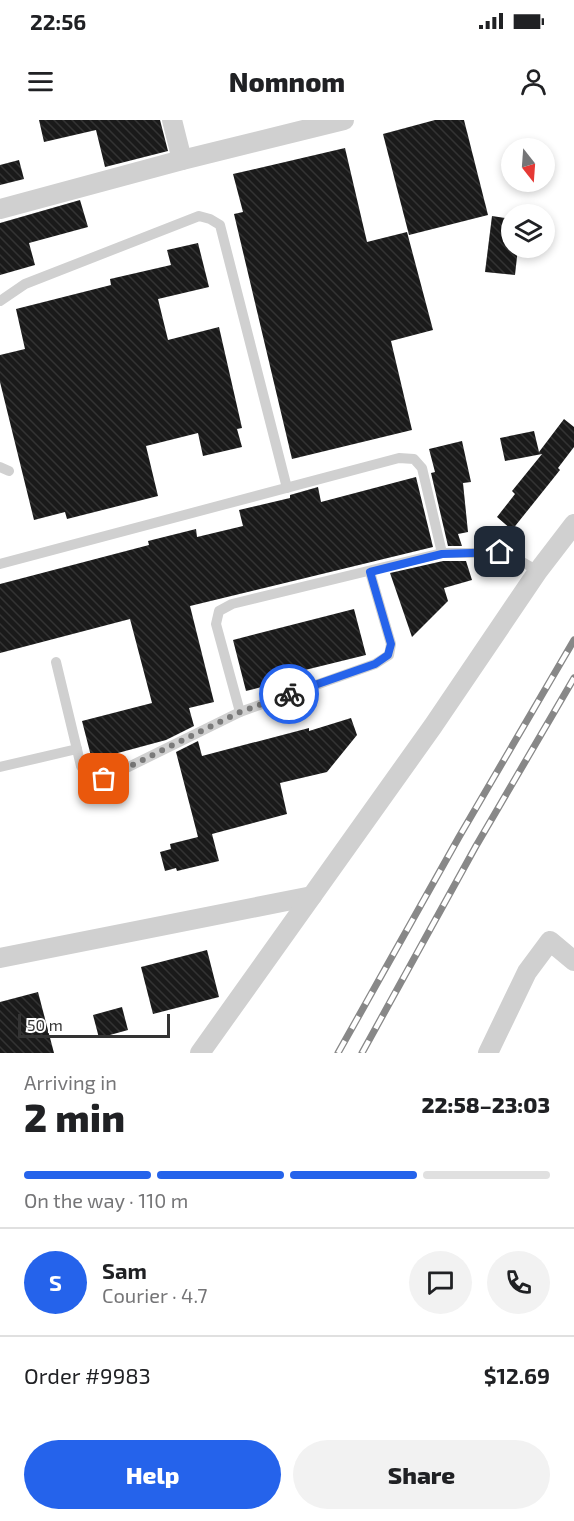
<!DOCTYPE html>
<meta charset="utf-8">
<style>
body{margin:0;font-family:"Exo 2",sans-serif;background:#f2f2f2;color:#202124;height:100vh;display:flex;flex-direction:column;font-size:22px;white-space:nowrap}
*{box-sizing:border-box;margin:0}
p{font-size:20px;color:#757577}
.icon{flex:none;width:33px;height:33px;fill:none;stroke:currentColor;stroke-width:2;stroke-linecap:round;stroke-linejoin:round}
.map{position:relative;height:933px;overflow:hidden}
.sheet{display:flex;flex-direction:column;background:#fff;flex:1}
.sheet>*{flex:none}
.needle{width:39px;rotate:163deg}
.tools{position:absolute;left:501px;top:18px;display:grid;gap:12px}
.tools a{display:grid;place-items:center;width:54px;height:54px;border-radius:50%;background:#fff;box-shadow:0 3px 9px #0003;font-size:30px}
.scale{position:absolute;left:18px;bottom:15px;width:152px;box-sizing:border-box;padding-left:6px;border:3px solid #333;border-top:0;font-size:16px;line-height:21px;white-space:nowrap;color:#333;-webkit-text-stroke:4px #fff;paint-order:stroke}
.pin{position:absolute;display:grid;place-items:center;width:51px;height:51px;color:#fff;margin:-26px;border-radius:12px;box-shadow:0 3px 9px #0006}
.courier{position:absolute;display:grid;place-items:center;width:60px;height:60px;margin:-30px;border:4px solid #2563eb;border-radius:50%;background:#fff;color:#222;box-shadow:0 2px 8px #0007}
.overview em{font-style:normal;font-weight:800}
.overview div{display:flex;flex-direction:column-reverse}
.overview{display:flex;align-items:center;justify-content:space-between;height:102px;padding:0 24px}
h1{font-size:39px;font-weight:800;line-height:45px}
.bar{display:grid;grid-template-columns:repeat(4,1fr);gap:9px 6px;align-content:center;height:72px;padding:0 24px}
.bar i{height:8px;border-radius:4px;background:#e0e0e0}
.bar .selected{background:#2563eb}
.bar p{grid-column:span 4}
.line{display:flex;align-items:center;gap:15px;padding:0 24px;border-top:2px solid #e0e0e0}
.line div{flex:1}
.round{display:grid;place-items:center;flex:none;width:63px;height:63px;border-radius:32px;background:#f2f2f2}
.button{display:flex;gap:12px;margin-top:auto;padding:12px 24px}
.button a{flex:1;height:69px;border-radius:36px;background:#2563eb;color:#fff;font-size:24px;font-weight:800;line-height:69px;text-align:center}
.button a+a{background:#f2f2f2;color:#202124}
.status{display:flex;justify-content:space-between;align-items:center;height:42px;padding:0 30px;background:#fff;direction:ltr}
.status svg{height:16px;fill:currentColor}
header{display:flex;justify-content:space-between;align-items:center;height:78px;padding:0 24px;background:#fff;font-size:27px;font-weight:800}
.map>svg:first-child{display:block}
</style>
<div class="status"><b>22:56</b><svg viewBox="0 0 49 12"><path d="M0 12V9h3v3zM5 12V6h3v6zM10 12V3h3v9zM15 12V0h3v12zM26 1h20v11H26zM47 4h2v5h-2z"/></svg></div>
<header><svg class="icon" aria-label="menu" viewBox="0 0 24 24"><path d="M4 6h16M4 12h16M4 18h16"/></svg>Nomnom<svg class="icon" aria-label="person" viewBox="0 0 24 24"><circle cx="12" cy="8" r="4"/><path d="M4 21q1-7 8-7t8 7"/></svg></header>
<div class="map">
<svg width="574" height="933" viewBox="0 0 574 933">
<defs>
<pattern id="building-back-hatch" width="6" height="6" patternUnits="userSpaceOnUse" patternTransform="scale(1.5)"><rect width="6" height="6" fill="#1a1a1a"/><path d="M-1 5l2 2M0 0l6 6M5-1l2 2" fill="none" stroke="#333"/></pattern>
</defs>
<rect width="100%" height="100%" fill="#fff"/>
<g fill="url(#building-back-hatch)">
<polygon points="39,0 160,0 168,31 105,47 96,10 44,22"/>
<polygon points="435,0 464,0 488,95 409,115 383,14"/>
<polygon points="345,28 367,122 407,112 433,210 391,221 412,310 292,339 234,94 243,92 233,54"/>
<polygon points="19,40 24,59 0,65 0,45"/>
<polygon points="80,80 88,107 29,123 35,145 0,155 0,103"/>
<polygon points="492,96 512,99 512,128 518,128 515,155 485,152"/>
<polygon points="198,123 209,167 158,179 168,220 219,207 242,308 237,309 242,327 203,336 198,313 146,326 158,376 67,399 65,392 34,400 0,262 0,235 25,229 16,189 111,165 110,159 171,145 167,130"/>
<polygon points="564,299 574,307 574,327 558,348 560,350 512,410 497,397 515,374 512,371 542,334 505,341 500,318 534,311 539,332"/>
<polygon points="462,321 471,362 463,363 468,412 458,414 462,426 448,426 431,353 435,352 429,329"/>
<polygon points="416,357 433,427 190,486 214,582 189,588 194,606 166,620 92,640 82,601 152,583 130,499 0,533 0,464 149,425 148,421 196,409 197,417 243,406 239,390 290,378 290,375 318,367 321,382"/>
<polygon points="443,441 466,441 472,460 444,468 448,481 412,517 390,453"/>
<polygon points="354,489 366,535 305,550 307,555 246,571 233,520"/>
<polygon points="351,598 357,615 327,652 280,663 287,694 212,714 219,741 177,751 176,748 165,751 160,732 171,729 170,724 198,717 176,632 198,621 202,636 309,608 309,611"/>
<polygon points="207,830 219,877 153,894 141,847"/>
<polygon points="38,872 54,933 0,933 0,882"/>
<polygon points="122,887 128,910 99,918 93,895"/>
</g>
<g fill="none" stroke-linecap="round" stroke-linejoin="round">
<g stroke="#d0d0d0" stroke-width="10">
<polyline points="0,181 25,164 199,96 210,99 220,105 287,368"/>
<polyline points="0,347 9,351"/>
<polyline points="0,444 399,338 414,339 422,348 442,433"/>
<polyline points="56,542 81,646 87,656 104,659 240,592 375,544 389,535 391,524 370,452"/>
<polyline points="240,592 216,504 219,491 232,484 442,433 499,433 512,436 538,451"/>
<polyline points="0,647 77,629"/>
</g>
<g stroke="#d0d0d0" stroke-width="20">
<polyline points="172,0 182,40"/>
<polyline points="0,89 182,40 344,0"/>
<polyline points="0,838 312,776"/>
<polyline points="200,933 433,606 538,451 574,404"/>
<polyline points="488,933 527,852 550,821 574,841"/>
</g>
<g stroke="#888" stroke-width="7">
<g id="rail">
<polyline points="338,933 459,717 574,520"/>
<polyline points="362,933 476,726 574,558"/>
</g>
</g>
<use href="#rail" stroke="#fff" stroke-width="4.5" stroke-dasharray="14" stroke-linecap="butt"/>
</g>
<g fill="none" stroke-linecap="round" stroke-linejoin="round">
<polyline stroke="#7a7a7a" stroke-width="6" stroke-dasharray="0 10.8" points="104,659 240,592 289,574"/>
<polyline stroke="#2563eb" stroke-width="8" points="289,574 375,544 388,535 391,524 370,452 442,434 500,432"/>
</g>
</svg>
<div class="tools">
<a><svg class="needle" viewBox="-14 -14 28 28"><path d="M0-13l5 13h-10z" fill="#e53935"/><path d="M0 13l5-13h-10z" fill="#757577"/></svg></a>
<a><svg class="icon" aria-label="layers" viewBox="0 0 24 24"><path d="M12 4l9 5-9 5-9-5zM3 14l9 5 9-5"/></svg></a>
</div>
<div class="scale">50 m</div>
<div class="pin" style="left:104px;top:659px;background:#ea580c"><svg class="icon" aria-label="bag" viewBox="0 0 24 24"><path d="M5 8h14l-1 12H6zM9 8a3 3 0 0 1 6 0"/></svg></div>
<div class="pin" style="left:500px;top:432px;background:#1f2937"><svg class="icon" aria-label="home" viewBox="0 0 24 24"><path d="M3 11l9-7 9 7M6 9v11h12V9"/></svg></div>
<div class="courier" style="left:289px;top:574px"><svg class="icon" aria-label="bike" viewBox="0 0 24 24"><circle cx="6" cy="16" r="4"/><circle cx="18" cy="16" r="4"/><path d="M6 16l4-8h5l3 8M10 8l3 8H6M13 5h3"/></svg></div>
</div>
<section class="sheet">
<div class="overview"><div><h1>2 min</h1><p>Arriving in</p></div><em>22:58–23:03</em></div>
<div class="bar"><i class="selected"></i><i class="selected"></i><i class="selected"></i><i></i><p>On the way · 110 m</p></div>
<div class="line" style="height:108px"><b class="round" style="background:#2563eb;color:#fff">S</b><div><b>Sam</b><p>Courier · 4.7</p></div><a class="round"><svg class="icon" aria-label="chat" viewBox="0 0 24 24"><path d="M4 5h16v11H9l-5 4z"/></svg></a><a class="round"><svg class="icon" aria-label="phone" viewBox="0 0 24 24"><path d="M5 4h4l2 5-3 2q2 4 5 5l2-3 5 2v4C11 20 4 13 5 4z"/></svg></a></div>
<div class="line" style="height:78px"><div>Order #9983</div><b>$12.69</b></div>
<div class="button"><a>Help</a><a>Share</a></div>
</section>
